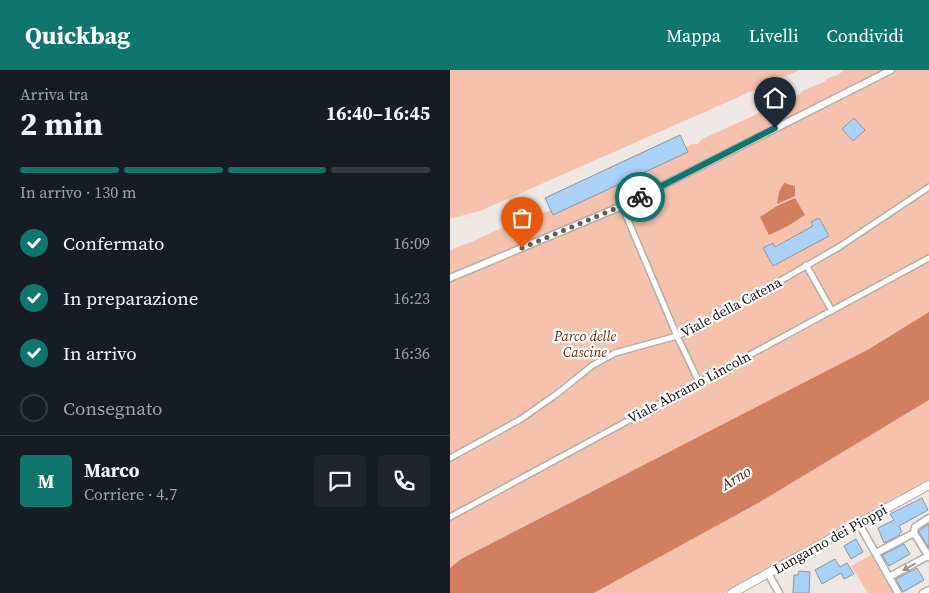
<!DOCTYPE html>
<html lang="it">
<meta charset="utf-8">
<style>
body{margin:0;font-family:"Source Serif 4",serif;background:#20242c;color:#f1f3f6;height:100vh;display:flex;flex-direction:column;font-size:19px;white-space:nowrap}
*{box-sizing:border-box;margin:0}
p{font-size:16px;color:#9ea1a6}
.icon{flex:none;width:28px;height:28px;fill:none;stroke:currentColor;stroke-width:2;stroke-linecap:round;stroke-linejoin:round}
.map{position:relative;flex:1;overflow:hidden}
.side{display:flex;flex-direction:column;background:#171b24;width:450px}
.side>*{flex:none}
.pin{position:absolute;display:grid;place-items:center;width:42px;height:42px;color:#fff;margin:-51px -21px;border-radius:50% 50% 50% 0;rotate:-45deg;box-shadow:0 0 5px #0007}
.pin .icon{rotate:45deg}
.courier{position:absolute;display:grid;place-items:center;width:50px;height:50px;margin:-25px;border:4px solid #0f766e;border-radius:50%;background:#fff;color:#222;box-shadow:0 1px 6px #0007}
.head em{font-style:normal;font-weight:700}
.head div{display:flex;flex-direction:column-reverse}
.head{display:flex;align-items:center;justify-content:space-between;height:85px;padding:0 20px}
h1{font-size:32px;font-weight:700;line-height:38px}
.bar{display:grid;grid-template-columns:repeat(4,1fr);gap:8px 5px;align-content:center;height:60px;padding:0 20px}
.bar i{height:6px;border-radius:4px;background:#363941}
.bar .selected{background:#0f766e}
.bar p{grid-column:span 4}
.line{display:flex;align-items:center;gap:12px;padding:0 20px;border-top:1px solid #363941}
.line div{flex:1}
.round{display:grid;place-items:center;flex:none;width:52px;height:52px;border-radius:5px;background:#20242c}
ol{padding:0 20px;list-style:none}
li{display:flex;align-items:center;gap:15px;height:55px}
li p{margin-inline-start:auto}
li .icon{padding:5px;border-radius:50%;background:#0f766e;color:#fff;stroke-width:4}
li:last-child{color:#9ea1a6}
li i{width:28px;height:28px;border:2px solid #363941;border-radius:50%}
header{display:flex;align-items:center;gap:30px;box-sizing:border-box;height:70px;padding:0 25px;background:#0f766e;color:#fff}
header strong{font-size:24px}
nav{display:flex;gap:28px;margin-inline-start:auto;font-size:18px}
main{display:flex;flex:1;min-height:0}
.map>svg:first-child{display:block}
</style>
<header>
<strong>Quickbag</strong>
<nav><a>Mappa</a><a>Livelli</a><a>Condividi</a></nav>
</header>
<main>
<section class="side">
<div class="head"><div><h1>2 min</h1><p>Arriva tra</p></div><em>16:40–16:45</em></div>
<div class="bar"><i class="selected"></i><i class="selected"></i><i class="selected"></i><i></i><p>In arrivo · 130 m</p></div>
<ol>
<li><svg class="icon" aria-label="check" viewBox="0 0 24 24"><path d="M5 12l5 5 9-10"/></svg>Confermato<p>16:09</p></li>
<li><svg class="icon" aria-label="check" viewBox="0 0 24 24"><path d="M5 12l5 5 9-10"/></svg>In preparazione<p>16:23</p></li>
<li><svg class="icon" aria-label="check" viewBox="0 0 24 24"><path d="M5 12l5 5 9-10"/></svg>In arrivo<p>16:36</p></li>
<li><i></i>Consegnato</li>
</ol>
<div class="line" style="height:90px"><b class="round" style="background:#0f766e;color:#fff">M</b><div><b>Marco</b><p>Corriere · 4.7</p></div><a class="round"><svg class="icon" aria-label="chat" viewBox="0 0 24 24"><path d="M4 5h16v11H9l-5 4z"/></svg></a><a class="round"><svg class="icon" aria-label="phone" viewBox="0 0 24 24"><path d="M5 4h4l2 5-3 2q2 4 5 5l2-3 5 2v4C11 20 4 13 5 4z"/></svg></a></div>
</section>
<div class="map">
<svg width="479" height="523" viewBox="0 0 479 523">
<rect width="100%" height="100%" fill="#efe7e4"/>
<g fill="#f6c2ae">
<polygon points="0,0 350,0 30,141 3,148 0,148"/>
<path d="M394 0H479V242L419 279 11 489 0 498V181C7 176 15 175 24 171 48 158 77 149 104 139 118 133 132 126 146 119 174 107 202 94 230 81L239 76 241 74H248L252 69 303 46 319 37 335 30 341 26H347L354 20 374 12 378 8 388 5Z"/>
<polygon points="479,330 479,410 274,523 144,523 310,432"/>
<polygon points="421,485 443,523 418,523 401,496"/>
</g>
<g fill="#d17f5f">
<polygon points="334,113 345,116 345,126 327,134 329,122"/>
<polygon points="345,128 355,145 338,156 319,165 310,147 327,136"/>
<polygon points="479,242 479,330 310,432 144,523 0,523 0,498 11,489 419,279"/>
</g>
<g fill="#a9d2f6" stroke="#90959b">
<polygon points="404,48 415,60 403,71 392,59"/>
<polygon points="230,65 238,82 103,145 95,128"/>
<polygon points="369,148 379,166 323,196 313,178 323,173 325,177 363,156 361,152"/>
<polygon points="472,428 478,440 449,456 452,462 449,464 450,465 434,473 428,458 444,450 440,444"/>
<polygon points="479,454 479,478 469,462 470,460"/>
<polygon points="406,469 413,482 401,489 394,476"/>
<polygon points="454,474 460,484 439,496 432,485"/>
<polygon points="385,489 390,497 397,493 404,504 394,509 391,503 372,514 365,500"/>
<polygon points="467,498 474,510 453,522 446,509"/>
<polygon points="349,501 360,502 359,523 343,523 344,505 348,505"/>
</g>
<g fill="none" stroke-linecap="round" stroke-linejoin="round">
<g stroke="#b4aca9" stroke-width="8">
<g id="pedestrian">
<polyline points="172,136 227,266 249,312"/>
<polyline points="356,195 382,241"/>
<polyline points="0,388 71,349 108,323 143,295 165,283 227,266 273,244 389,177 479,117"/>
<polyline points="0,447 479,188"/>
</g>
</g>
<g stroke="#b4aca9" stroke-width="9">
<g id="minor">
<polyline points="0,208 172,136 441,0"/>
<polyline points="409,454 448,523"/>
<polyline points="464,463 479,487"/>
<polyline points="426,483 464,463 465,457 479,448"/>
<polyline points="318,503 329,523"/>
<polyline points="439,507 478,486"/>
<polyline points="473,523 479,520"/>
</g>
</g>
<g stroke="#b4aca9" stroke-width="10">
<polyline id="tertiary" points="282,523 479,415"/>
</g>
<use href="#pedestrian" stroke="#fff" stroke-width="5"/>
<use href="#minor" stroke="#fff" stroke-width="6"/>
<use href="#tertiary" stroke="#fff" stroke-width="8"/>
</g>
<defs><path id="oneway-solid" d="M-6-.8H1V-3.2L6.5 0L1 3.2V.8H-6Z" transform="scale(1.25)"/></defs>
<use fill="#969594" href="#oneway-solid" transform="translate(459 497) rotate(151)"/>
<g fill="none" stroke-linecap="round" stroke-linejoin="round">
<polyline stroke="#625d5c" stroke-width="5" stroke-dasharray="0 9" points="72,178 162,140 190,127"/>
<polyline stroke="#0f766e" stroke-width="6" points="190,127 325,58"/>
</g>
<g text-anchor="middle" stroke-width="4.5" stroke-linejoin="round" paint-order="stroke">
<g font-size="14" fill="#161312" stroke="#fff">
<text transform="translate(281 237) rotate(-28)" y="5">Viale della Catena</text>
<text transform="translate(239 317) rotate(-28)" y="5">Viale Abramo Lincoln</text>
<text transform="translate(380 469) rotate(-29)" y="5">Lungarno dei Pioppi</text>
</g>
<g font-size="14" font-style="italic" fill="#712802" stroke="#fff">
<text x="135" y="271">Parco delle<tspan x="135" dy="16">Cascine</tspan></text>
</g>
<g font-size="15" font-style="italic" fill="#4b1700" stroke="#fff">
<text transform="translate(286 408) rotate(-31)" y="5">Arno</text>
</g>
</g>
</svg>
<div class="pin" style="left:72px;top:178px;background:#ea580c"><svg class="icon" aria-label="bag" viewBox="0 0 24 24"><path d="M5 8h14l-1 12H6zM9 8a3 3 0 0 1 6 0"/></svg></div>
<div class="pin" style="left:325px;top:58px;background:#1f2937"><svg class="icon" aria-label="home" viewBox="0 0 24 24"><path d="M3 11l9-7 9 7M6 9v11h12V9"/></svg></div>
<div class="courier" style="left:190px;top:127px"><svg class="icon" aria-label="bike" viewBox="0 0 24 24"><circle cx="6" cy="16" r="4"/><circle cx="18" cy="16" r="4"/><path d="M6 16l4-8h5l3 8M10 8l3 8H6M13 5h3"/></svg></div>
</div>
</main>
